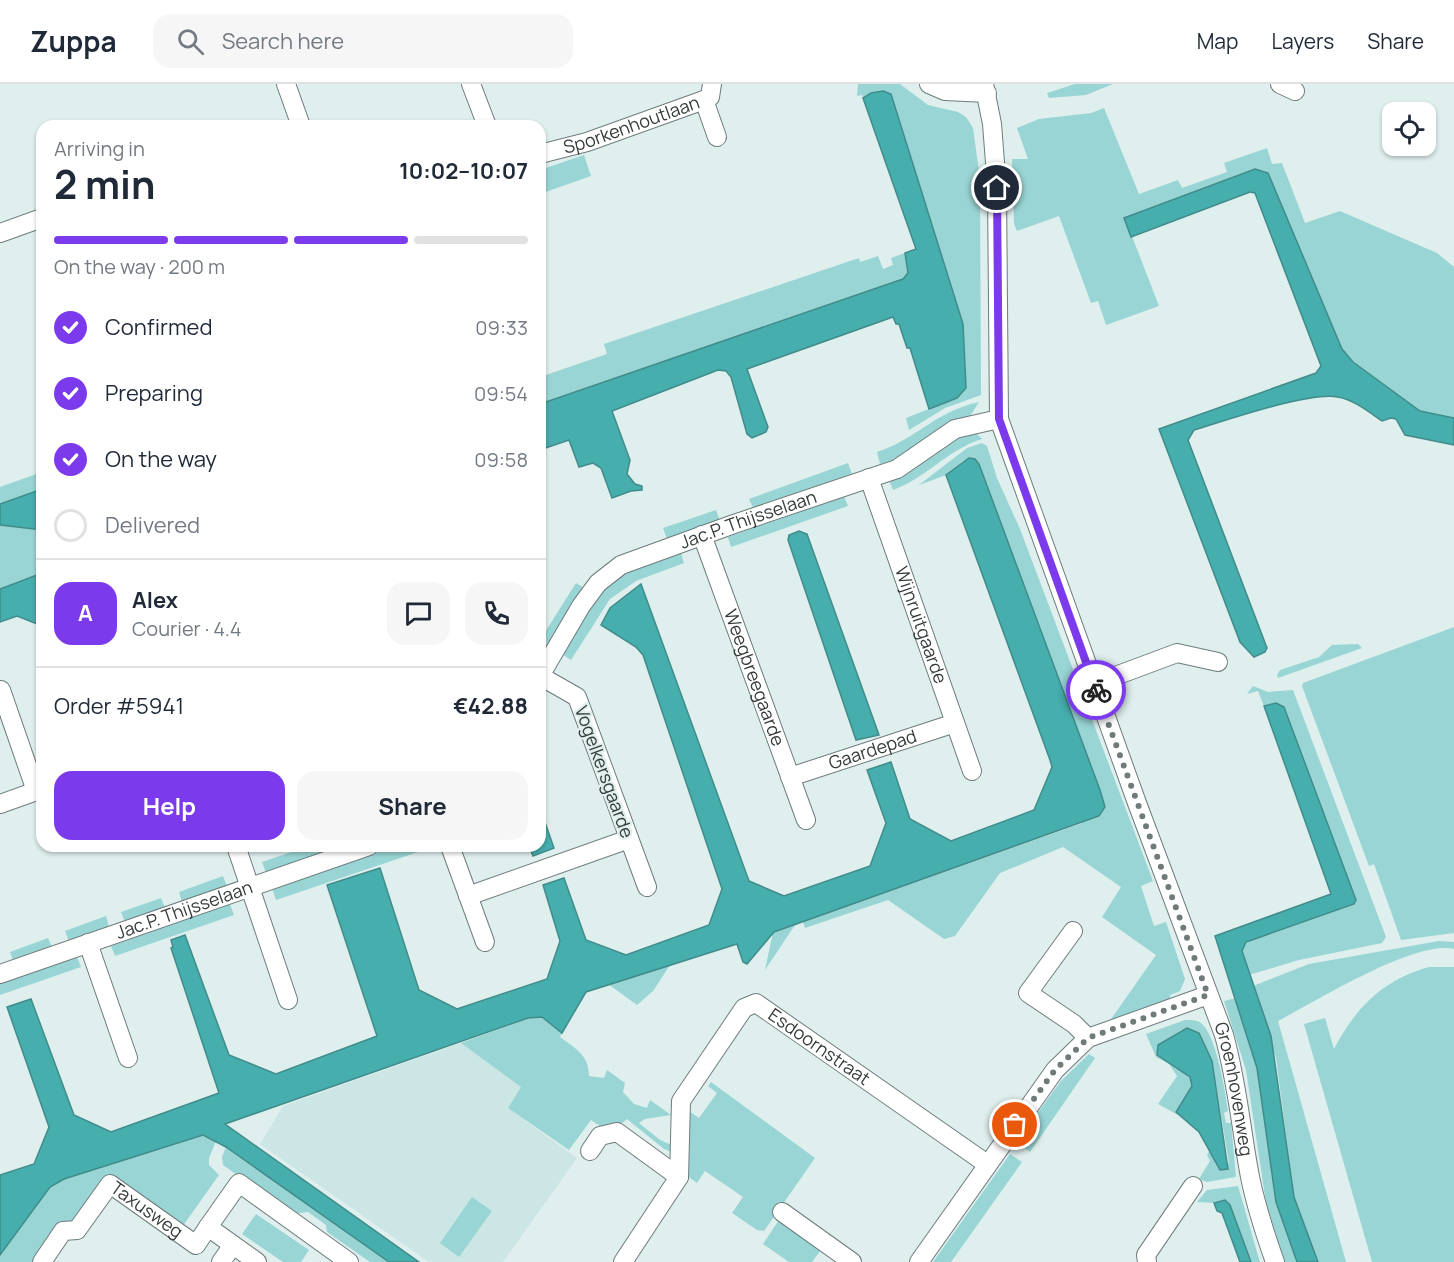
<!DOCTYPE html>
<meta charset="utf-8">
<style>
body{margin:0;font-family:Manrope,sans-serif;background:#f6f6f7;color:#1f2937;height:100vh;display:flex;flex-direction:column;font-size:22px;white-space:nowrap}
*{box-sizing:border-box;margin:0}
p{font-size:20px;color:#747a83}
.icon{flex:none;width:33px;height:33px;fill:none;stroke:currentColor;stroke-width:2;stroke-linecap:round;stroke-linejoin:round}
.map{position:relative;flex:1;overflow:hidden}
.panel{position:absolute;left:36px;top:36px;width:510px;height:732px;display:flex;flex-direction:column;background:#fff;border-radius:18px;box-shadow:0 2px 4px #0004}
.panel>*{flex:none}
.controls{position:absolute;left:1382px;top:18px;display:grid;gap:12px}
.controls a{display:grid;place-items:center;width:54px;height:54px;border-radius:12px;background:#fff;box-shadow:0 2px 4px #0004;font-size:30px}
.pin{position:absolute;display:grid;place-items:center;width:51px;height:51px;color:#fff;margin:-26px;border:3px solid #fff;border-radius:50%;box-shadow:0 2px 6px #0007}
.courier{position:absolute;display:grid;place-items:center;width:60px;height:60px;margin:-30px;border:4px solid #7c3aed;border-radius:50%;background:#fff;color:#222;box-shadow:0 2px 8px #0007}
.headline em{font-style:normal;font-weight:700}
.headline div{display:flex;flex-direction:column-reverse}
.headline{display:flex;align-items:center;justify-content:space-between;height:102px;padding:0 18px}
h1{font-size:39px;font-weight:700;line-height:45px}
.bar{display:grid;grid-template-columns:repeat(4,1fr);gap:9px 6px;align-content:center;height:72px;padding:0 18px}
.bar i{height:8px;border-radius:4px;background:#e0e1e3}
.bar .current{background:#7c3aed}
.bar p{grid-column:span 4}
.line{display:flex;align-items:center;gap:15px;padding:0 18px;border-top:2px solid #e0e1e3}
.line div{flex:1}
.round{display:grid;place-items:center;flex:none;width:63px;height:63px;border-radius:18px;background:#f6f6f7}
ol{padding:0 18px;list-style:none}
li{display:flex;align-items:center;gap:18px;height:66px}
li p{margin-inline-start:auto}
li .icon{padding:6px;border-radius:50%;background:#7c3aed;color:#fff;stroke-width:4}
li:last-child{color:#747a83}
li i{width:33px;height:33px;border:3px solid #e0e1e3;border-radius:50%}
.button{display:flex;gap:12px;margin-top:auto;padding:12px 18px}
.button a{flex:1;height:69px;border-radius:18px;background:#7c3aed;color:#fff;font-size:24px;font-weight:700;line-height:69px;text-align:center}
.button a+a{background:#f6f6f7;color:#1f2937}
header{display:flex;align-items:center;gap:36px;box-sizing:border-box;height:84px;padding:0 30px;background:#fff;border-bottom:2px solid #e0e1e3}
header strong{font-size:28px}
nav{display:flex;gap:33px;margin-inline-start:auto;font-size:21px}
.search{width:420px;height:54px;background:#f6f6f7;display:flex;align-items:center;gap:15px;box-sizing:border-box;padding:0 21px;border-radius:18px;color:#747a83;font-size:22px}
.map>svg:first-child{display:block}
</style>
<header>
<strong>Zuppa</strong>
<div class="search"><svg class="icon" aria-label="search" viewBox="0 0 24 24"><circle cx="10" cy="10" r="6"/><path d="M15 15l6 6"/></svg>Search here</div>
<nav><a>Map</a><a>Layers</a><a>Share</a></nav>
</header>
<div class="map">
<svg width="1454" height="1178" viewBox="0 0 1454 1178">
<rect width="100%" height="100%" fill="#dfefee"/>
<polygon fill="#cce6e5" points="461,959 522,1003 508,1024 577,1074 503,1178 429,1178 260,1060 283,1022"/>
<g fill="#99d5d4">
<polygon points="858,0 900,0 928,21 958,28 966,33 973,44 980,95 981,311 945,324 909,346 906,334 957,314 963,240 883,7 871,9 863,14 862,11 857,12"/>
<polygon points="1075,0 1113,0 1086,11 1049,14 1047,9"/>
<polygon points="1104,24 1139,110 1178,96 1182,104 1227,88 1224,79 1267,64 1272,80 1282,79 1305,139 1340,127 1437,169 1454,183 1454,334 1420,327 1353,278 1342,265 1268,89 1254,85 1125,134 1159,222 1106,241 1098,217 1091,219 1059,132 1017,147 1014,140 1012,75 1028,75 1017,44 1039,35 1091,29"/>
<polygon points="584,71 591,92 540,110 540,86"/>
<polygon points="905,169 908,189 903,195 540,320 540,293 607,270 604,260 859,174 860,178 878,172 883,185 893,181 891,174"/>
<path d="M979 318 970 332 899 374 880 380 877 368C917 355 934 328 979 318Z"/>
<path d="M974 347 982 355C949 365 926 394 893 406L888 394 951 356Z"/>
<polygon points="982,359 987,362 997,394 1020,445 1153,797 1141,802 1154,842 1166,838 1185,895 1180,907 1170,911 1171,917 1109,938 1156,871 1102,833 1121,803 1063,763 1000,789 955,852 944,855 888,816 805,844 803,838 1080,740 1105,723 979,380 975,375 963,377 946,391 919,401 967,364"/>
<polygon points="848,379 852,390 753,424 749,415"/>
<polygon points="42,388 42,405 0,420 0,403"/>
<polygon points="844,412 848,422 731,463 728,453"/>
<polygon points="716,426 720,437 667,455 663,444"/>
<polygon points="0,441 42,446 42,489 0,505"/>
<polygon points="681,469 684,479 636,497 610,515 571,576 562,570 599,511 627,488"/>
<polygon points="576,499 584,504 544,568 540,566 540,556"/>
<polygon points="1454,543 1454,849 1401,856 1374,780 1369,782 1302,602 1303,599"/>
<polygon points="1358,560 1362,564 1278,594 1277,591 1280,586 1319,573 1332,561"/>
<polygon points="1253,602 1268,608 1293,606 1386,853 1382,859 1299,876 1249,891 1242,867 1246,858 1356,818 1269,620 1264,622 1258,607 1247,610"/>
<polygon points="309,762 344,762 266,789 262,778"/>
<polygon points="396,762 426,762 427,765 276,816 272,804"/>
<polygon points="223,792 227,802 182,818 179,808"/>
<polygon points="161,814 165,824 125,838 121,828"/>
<polygon points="230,820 234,831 115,872 111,862"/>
<polygon points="106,832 109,843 69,858 65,847"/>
<polygon points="795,841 765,886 773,848"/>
<polygon points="48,854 53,865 14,879 10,868"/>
<path d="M1439 857 1454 858V865C1414 856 1317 917 1278 937L1346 1178H1318L1294 1113 1276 974 1253 902 1309 880Z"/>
<polygon points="77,873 81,883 0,911 0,900"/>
<polygon points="670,881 653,907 637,921 608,900"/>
<path d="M1429 883H1454V1178H1372L1304 940 1325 934 1334 965C1356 923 1383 896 1429 883Z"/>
<polygon points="1236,914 1257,984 1276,1118 1297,1178 1285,1178 1266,1119 1246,986 1224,917"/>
<path d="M541 933 562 949 560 953C575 964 589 971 589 992L604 994 607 986 625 999 623 1008 634 1020 647 1024 650 1016 671 1031 645 1035 639 1039 660 1056 674 1062V1069L664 1065 627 1035 620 1041 600 1042 591 1036 569 1066 508 1024 521 1003 461 959 528 934Z"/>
<path d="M1185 936C1191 936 1198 935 1203 941 1217 956 1225 1006 1228 1027L1224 1029 1226 1039H1231L1236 1093 1207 1098 1199 1095 1210 1077 1207 1071 1210 1066 1219 1084 1229 1079 1212 977 1199 949 1190 993 1192 1001 1177 1026 1178 1031 1158 1020 1177 992 1169 980 1156 973 1146 950Z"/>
<polygon points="1089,970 1095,974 1030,1068 1016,1058 1061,997"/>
<polygon points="711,998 815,1074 764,1147 757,1146 732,1129 743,1113 705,1087 697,1099 686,1091 689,1027 699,1034 717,1009 708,1002"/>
<polygon points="203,1051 216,1057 209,1074 209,1081 219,1091 180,1146 107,1096 76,1139 34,1178 0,1178 0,1171 50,1103 64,1095"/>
<polygon points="226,1063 389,1178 370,1178 327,1148 326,1141 308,1128 293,1130 223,1081 222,1073"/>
<polygon points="1010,1070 1022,1078 951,1178 933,1178"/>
<polygon points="1238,1102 1257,1168 1260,1178 1251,1178 1230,1121 1224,1116 1214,1119 1197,1118 1207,1106"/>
<polygon points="472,1113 492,1127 459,1173 440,1159"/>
<polygon points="256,1130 309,1166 301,1178 283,1178 242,1150"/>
<polygon points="779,1136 823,1163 812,1178 789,1178 763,1160"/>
</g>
<g fill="#46aead" stroke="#418c8b" stroke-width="1.5">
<polygon points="883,7 891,10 963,240 966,304 957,314 929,325 910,264 907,264 899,240 896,240 893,233 747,285 768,343 766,348 752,354 747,350 731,293 726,287 718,286 612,327 630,376 627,390 635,400 642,402 642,406 631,407 612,414 601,384 593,379 579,383 569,356 540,366 540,320 903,195 908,189 905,169 916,165 863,14 871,9"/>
<path d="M1255 85 1268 89 1342 265 1353 278 1420 327 1454 334V361L1405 351 1396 335 1391 334 1382 337C1369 328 1354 316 1338 313 1310 307 1225 337 1194 346L1188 356 1267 564 1265 568 1254 573 1240 558 1159 345 1316 289 1321 282 1255 109 1250 108 1131 153 1124 134Z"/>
<polygon points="969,374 975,375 979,380 1100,706 1105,723 1099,732 774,848 747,880 743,878 737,860 586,908 562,949 542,933 528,934 225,1040 419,1178 389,1178 226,1063 203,1051 64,1095 50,1103 0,1171 0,1091 34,1080 49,1043 7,923 31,915 74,1031 111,1048 219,1009 171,864 173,863 171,856 185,851 229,971 276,990 377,952 327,801 380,784 419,906 457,925 547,895 560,857 543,801 564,794 586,856 626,871 709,841 722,805 643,571 636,563 601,541 610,524 641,500 749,797 784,812 870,782 886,739 867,686 891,678 910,735 951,757 1034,726 1052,683 1050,676 946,391"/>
<polygon points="42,405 42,446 0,441 0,420"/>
<polygon points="799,447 807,450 879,651 856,656 788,456 789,451"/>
<polygon points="42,489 42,542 17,532 0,538 0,505"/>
<polygon points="1276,619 1284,623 1356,816 1354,820 1246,858 1242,867 1271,952 1294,1113 1318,1178 1297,1178 1276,1118 1257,984 1215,852 1331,810 1264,622"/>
<polygon points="540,724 554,764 533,772 529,762 540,762"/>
<polygon points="1187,944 1199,949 1212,977 1228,1085 1220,1086 1199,1048 1176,1028 1192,1002 1190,993 1157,971 1158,961"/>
<polygon points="1225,1116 1230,1121 1251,1178 1240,1178 1222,1129 1217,1127 1214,1119"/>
</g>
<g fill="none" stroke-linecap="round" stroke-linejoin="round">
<g stroke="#6e7c7c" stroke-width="20">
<g id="minor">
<polyline points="286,0 301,42"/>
<polyline points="471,0 487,42"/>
<polyline points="929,0 945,7 987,9"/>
<path id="s1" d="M984 0 992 40 997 104 999 335 1137 719 1224 951C1237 997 1241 1045 1250 1093 1256 1122 1265 1150 1275 1178"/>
<polyline points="1280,0 1295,7"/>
<polyline points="704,16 717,53"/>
<path id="s2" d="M540 70 587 58 704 16 710 13 712 0"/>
<polyline points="0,149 42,134"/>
<path id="s3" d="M869 394 972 687"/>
<path id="s4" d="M702 451 806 736"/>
<polyline points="1094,600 1177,569 1218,578"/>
<polyline points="1,606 36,707"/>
<path id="s5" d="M790 693 955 639"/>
<polyline points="0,720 42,705"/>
<polyline points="236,762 288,916"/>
<polyline points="450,762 485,858"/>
<path id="s6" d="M647 803 577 613 540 592 581 522 598 499 621 481 734 440 897 385 955 345 999 335"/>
<polyline points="468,812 629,755"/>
<polyline points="1073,847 1028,909 1074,940 1088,954"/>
<polyline points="88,859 128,974"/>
<path id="s7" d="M0 890 369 762"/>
<polyline points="590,1067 600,1052 617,1048 679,1093"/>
<polyline points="782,1128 852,1178"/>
<path id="s8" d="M42 1178 63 1147 77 1146 110 1100 196 1161 208 1143"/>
<polyline points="221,1178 233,1161"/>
<polyline points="257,1178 208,1143 239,1099 349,1178"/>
<path id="s9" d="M623 1178 679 1093 681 1017 744 924 756 919 987 1080"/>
<polyline points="919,1178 1055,986 1088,954 1208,911"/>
<polyline points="1147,1178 1146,1171 1193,1102"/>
</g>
</g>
<use href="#minor" stroke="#fff" stroke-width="18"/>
</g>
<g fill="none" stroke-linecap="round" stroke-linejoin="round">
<polyline stroke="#707a7a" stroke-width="6" stroke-dasharray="0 10.8" points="1015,1041 1055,986 1088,954 1208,911 1096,606"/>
<polyline stroke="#7c3aed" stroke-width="8" points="997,104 999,335 1096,606"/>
</g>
<g text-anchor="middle" stroke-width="4.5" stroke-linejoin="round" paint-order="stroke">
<g font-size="18" fill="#353b3b" stroke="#dfefee">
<text dy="6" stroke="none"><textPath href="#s2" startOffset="96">Sporkenhoutlaan</textPath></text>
<text dy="6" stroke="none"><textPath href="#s6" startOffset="519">Jac.P. Thijsselaan</textPath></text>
<text dy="6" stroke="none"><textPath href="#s3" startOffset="156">Wijnruitgaarde</textPath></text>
<text dy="6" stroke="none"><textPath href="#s4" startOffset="152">Weegbreegaarde</textPath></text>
<text dy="6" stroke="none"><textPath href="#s5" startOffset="87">Gaardepad</textPath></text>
<text transform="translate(604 688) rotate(70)" y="6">Vogelkersgaarde</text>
<text dy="6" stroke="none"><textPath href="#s7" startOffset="195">Jac.P. Thijsselaan</textPath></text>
<text dy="6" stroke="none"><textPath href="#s9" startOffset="380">Esdoornstraat</textPath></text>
<text dy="6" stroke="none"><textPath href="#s1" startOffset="1047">Groenhovenweg</textPath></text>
<text dy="6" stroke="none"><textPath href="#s8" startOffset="153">Taxusweg</textPath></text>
</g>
</g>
</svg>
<div class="controls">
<a><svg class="icon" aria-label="locate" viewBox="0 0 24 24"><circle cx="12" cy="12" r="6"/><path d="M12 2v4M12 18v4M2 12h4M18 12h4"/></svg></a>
</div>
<div class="pin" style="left:1015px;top:1041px;background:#ea580c"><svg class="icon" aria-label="bag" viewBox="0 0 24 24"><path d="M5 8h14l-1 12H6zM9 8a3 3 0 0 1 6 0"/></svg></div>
<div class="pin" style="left:997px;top:104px;background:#1f2937"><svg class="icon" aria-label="home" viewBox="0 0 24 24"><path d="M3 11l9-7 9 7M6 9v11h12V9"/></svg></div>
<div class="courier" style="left:1096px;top:606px"><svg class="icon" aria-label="bike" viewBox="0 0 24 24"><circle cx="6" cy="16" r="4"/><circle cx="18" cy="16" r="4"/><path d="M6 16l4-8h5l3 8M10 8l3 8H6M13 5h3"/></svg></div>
<section class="panel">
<div class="headline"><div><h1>2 min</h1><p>Arriving in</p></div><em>10:02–10:07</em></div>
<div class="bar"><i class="current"></i><i class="current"></i><i class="current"></i><i></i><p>On the way · 200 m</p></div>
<ol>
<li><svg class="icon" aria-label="check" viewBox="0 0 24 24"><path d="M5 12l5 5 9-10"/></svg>Confirmed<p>09:33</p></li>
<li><svg class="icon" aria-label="check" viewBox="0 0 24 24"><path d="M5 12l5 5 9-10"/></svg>Preparing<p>09:54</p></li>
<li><svg class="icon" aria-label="check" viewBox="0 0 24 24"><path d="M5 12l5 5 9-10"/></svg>On the way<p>09:58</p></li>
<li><i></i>Delivered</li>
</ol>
<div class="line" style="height:108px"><b class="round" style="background:#7c3aed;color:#fff">A</b><div><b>Alex</b><p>Courier · 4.4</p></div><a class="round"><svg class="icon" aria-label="chat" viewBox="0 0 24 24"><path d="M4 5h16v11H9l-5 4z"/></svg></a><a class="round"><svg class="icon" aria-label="phone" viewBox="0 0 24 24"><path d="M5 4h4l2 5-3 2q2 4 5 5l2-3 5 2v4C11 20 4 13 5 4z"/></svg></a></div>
<div class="line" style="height:78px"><div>Order #5941</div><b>€42.88</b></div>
<div class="button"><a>Help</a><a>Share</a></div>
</section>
</div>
